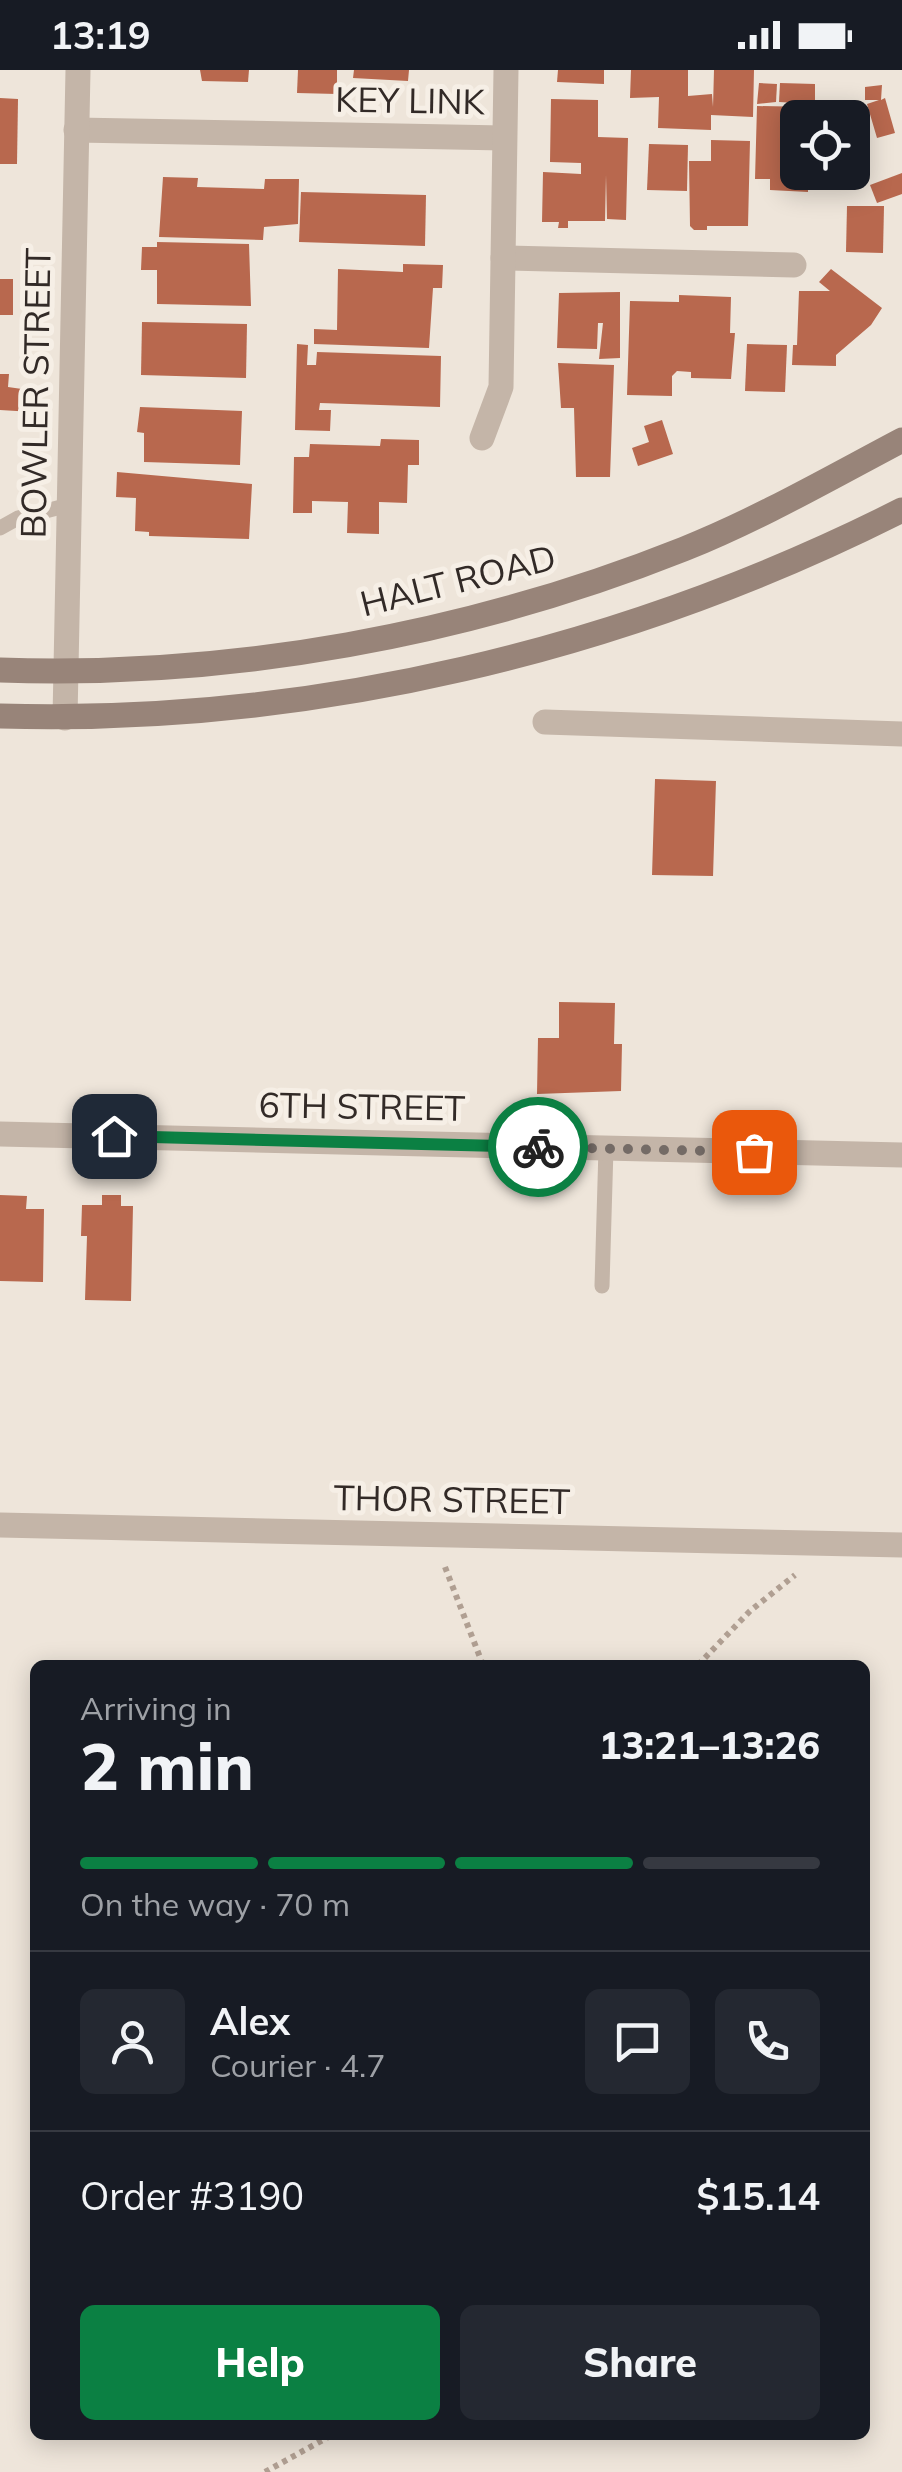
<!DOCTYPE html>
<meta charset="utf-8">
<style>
body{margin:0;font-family:Mulish,sans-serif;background:#242831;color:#f1f3f6;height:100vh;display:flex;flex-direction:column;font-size:38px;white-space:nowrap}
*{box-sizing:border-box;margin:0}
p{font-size:32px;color:#9ea1a6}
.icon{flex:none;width:55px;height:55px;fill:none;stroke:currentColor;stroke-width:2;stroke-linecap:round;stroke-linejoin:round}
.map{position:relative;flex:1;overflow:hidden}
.sheet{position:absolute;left:30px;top:1590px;width:840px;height:780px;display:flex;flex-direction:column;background:#171b24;border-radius:15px;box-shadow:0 5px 25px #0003}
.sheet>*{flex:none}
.buttons{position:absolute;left:780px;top:30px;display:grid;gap:20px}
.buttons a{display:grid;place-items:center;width:90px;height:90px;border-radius:15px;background:#171b24;box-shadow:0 5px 25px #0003;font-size:50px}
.pin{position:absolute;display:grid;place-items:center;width:85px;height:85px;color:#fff;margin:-42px;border-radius:20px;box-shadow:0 5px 15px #0006}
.courier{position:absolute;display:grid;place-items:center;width:100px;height:100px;margin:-50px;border:8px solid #0b8043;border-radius:50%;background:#fff;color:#222;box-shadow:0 2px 12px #0007}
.overview em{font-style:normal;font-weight:800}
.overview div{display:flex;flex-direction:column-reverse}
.overview{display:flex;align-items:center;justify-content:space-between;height:170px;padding:0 50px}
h1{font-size:65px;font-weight:800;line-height:75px}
.bar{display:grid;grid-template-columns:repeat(4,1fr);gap:15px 10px;align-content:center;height:120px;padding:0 50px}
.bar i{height:12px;border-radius:8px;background:#363941}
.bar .on{background:#0b8043}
.bar p{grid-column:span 4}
.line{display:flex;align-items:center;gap:25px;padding:0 50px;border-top:2px solid #363941}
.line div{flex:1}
.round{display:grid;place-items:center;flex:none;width:105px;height:105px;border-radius:15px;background:#242831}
.action{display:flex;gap:20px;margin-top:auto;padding:20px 50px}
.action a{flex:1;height:115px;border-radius:15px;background:#0b8043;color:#fff;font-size:40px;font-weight:800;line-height:115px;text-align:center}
.action a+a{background:#242831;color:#f1f3f6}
.status{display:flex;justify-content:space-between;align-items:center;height:70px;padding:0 50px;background:#171b24;direction:ltr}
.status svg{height:28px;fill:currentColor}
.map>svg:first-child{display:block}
</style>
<div class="status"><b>13:19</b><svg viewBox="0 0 49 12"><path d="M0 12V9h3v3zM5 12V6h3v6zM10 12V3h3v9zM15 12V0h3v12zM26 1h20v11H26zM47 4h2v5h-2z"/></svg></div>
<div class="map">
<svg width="902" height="2402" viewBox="0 0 902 2402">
<rect width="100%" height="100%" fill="#eee5da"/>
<g fill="#b8684e">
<polygon points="200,0 249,0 248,12 202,11"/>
<polygon points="298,0 337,0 337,24 297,23"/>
<polygon points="354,0 409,0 408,11 353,8"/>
<polygon points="558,0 604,0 604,14 557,12"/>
<polygon points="631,0 688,0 688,26 712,24 713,37 714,0 754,0 753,47 711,45 711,60 658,58 659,27 630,28"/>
<polygon points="759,13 777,14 776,32 757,34"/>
<polygon points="780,13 815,14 815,34 779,32"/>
<polygon points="882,15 881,30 885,28 895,63 877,68 867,34 879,30 865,30 865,17"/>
<polygon points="0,28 18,29 17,94 0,94"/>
<polygon points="551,29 598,30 598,67 628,68 626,150 607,149 606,105 605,151 568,151 568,158 558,158 559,152 542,152 543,102 581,104 581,93 550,92"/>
<polygon points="757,36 811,37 810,48 798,48 798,102 808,102 808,122 770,120 770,109 755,109"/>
<polygon points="852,45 864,45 860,117 824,117 825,102 852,102"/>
<polygon points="711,70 750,71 748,156 707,156 707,160 694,160 690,156 689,91 711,91"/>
<polygon points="649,74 688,75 687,121 647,120"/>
<polygon points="902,103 902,124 877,133 870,115"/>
<polygon points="163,107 198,108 197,117 264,119 265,109 299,109 298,154 264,157 263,170 159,167"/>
<polygon points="301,122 426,125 425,176 299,172"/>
<polygon points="847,136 884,136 883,183 846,182"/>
<polygon points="157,172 249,174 251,236 157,234 157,200 141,200 142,177 157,177"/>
<polygon points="403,194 443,195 442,218 433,218 429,278 314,274 314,259 337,260 338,199 403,202"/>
<polygon points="831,199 882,238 871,255 836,285 836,296 792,295 793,275 797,275 799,221 830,221 819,212"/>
<rect x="0" y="209" width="13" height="36"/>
<polygon points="620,222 620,288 599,289 603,253 598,253 597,279 557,278 559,223"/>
<polygon points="679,225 731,227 730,263 735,263 731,309 691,308 691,302 677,301 672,306 672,326 627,325 630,231 679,232"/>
<polygon points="142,252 247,254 246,308 141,305"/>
<polygon points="297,274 308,275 307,295 316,295 317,282 441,286 440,337 320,333 319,340 331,340 330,361 295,360"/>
<polygon points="747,274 787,275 785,322 745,321"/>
<polygon points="558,293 614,295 610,407 576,407 574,338 561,338"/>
<polygon points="0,304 9,304 8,317 36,321 33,342 0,340"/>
<polygon points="140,337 242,341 240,395 144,392 144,363 137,362"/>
<polygon points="662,350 673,384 638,396 632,378 649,372 644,356"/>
<polygon points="381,369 419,370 419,395 408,395 407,433 379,432 379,464 347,463 348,432 312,431 312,443 293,443 294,387 309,387 310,374 380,376"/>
<polygon points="117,402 252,414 249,469 149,466 149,462 135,461 136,428 116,427"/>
<polygon points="655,709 716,711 713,806 652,805"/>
<polygon points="559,932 615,933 614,974 622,974 621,1021 537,1024 538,968 559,968"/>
<polygon points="0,1125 27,1126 26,1139 44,1139 43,1212 0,1211"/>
<polygon points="102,1125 121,1125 121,1136 133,1136 131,1231 85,1230 87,1166 81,1166 82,1135 102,1135"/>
</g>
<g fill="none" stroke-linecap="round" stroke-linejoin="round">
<g stroke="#b09f92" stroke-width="6" stroke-dasharray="5 5" stroke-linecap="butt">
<polyline points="445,1497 483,1595"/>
<polyline points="698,1595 750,1541 795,1505"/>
<polyline points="265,2402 332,2365"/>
</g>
<g stroke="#c4b5a8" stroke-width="15">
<polyline points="0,458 18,448 69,435"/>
<polyline points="602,1216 606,1078"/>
</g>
<g stroke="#c4b5a8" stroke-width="25">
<polyline points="76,60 504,68"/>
<polyline points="503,188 794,195"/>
<polyline points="482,368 501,317 506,0"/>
<polyline points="65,648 78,0"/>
<polyline points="545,652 902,664"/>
<polyline points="0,1064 902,1085"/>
<polyline points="0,1455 902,1475"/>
</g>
<g stroke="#988479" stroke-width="25">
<path d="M0 600C232 608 468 565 684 479 759 449 830 408 902 370"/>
<path d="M0 646C311 655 625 580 902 440"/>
</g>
</g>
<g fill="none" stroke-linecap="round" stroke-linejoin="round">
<polyline stroke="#746b66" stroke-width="10" stroke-dasharray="0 18" points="538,1077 754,1082"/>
<polyline stroke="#0b8043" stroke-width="12" points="114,1066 538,1077"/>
</g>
<g text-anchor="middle" stroke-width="10" stroke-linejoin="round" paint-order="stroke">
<g font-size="35" fill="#322a27" stroke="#f6efe6">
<text transform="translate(410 31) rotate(1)" y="12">KEY LINK</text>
<text transform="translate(36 323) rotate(-89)" y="12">BOWLER STREET</text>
<text transform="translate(458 511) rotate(-14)" y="12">HALT ROAD</text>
<text transform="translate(362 1037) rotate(1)" y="12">6TH STREET</text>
<text transform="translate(452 1430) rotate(1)" y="12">THOR STREET</text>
</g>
</g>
</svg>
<div class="buttons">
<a><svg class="icon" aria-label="locate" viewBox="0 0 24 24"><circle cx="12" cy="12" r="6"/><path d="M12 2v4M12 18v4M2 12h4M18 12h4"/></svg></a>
</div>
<div class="pin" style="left:754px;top:1082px;background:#ea580c"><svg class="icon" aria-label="bag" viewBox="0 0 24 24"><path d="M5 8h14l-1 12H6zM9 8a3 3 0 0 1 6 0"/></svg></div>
<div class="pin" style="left:114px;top:1066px;background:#1f2937"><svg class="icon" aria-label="home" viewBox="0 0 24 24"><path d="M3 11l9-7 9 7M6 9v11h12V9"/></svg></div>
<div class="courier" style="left:538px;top:1077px"><svg class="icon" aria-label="bike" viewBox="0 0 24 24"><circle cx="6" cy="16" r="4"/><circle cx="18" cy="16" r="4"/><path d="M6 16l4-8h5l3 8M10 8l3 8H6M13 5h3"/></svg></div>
<section class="sheet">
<div class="overview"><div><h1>2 min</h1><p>Arriving in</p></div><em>13:21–13:26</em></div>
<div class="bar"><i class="on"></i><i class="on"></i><i class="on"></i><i></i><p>On the way · 70 m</p></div>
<div class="line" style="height:180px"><a class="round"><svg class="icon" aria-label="person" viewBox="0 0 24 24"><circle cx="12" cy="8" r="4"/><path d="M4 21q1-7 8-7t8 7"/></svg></a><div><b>Alex</b><p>Courier · 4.7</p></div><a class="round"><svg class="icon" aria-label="chat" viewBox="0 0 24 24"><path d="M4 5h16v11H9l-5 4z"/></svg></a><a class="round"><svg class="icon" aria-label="phone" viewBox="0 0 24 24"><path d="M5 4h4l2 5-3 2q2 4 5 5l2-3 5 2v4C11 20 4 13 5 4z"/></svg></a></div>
<div class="line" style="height:130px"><div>Order #3190</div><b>$15.14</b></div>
<div class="action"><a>Help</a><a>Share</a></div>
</section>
</div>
